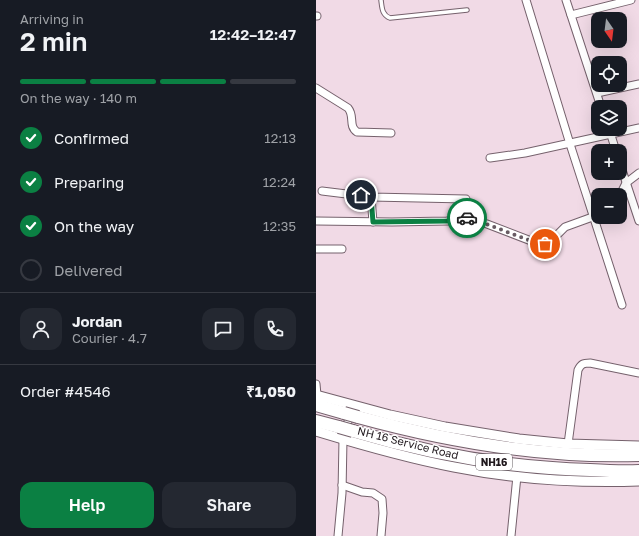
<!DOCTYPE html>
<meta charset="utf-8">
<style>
body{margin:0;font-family:"Golos Text",sans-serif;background:#242831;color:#f1f3f6;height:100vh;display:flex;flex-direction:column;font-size:15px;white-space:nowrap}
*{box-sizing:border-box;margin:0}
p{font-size:13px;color:#9ea1a6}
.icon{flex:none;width:22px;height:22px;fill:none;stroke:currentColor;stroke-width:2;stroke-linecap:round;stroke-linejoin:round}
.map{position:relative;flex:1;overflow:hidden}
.details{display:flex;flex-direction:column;background:#171b24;width:316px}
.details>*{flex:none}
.needle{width:26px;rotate:166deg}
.buttons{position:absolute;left:275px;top:12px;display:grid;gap:8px}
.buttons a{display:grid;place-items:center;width:36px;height:36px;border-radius:8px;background:#171b24;box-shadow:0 4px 16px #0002;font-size:20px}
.pin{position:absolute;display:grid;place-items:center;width:34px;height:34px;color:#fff;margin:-17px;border:2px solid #fff;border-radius:50%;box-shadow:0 1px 4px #0007}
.courier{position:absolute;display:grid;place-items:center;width:40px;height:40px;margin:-20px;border:3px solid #0b8043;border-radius:50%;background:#fff;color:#222;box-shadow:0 1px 5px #0007}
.head em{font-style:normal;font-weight:600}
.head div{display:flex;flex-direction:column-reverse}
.head{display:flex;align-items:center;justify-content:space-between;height:68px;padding:0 20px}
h1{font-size:26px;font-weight:600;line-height:30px}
.bar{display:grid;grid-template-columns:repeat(4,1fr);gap:6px 4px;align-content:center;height:48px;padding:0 20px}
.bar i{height:5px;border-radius:3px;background:#363941}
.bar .current{background:#0b8043}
.bar p{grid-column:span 4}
.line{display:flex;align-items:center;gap:10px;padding:0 20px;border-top:1px solid #363941}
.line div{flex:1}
.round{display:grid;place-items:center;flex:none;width:42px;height:42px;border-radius:12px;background:#242831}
ol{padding:0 20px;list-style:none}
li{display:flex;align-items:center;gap:12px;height:44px}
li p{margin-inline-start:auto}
li .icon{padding:4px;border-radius:50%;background:#0b8043;color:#fff;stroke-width:4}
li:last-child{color:#9ea1a6}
li i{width:22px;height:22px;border:2px solid #363941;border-radius:50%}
.cta{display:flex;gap:8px;margin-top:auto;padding:8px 20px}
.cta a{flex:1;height:46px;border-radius:12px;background:#0b8043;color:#fff;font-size:16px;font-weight:600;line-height:46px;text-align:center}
.cta a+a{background:#242831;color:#f1f3f6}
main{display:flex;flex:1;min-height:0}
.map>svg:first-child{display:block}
</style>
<main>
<section class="details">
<div class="head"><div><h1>2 min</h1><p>Arriving in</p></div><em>12:42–12:47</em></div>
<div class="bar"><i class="current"></i><i class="current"></i><i class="current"></i><i></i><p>On the way · 140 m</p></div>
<ol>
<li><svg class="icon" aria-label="check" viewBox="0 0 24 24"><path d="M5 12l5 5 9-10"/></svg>Confirmed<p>12:13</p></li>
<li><svg class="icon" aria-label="check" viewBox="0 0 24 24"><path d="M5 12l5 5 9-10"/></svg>Preparing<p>12:24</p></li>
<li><svg class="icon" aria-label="check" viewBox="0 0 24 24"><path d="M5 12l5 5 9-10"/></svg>On the way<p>12:35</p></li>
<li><i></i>Delivered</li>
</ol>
<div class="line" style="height:72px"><a class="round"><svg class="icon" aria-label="person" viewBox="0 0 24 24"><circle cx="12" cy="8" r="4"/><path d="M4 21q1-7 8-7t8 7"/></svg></a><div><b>Jordan</b><p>Courier · 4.7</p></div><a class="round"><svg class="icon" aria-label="chat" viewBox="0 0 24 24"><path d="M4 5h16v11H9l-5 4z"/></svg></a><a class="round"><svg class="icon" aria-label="phone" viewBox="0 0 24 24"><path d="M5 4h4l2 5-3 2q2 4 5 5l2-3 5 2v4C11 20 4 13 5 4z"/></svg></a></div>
<div class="line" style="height:52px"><div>Order #4546</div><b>₹1,050</b></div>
<div class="cta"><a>Help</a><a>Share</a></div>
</section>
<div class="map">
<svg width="323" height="536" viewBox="0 0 323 536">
<rect width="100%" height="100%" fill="#f1dae6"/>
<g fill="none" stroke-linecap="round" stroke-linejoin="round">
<g stroke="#75616c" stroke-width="5.5">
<path id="service" d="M65 0C66 8 66 15 74 18L151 10"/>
</g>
<g stroke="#75616c" stroke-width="9">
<g id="minor">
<polyline points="210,0 254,144 306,305"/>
<polyline points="250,0 285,107"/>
<polyline points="255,15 315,0"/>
<polyline points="0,16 1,16"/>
<path d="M0 88 32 108C39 116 32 126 41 132L75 133"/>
<polyline points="281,93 323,84"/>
<polyline points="293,129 300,151"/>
<polyline points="174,158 209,153 323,128"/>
<polyline points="304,164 323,221"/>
<polyline points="6,191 55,197 150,199"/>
<polyline points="304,195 310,183 323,173"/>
<polyline points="55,197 57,222"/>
<polyline points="0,221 76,222 131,221 153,218 171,224 223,244 233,243 249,227 282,215"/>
<polyline points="0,249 26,249"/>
<polyline points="0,384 1,395"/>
<path d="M252 444 262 370C265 364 267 363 274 363L323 373"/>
<polyline points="26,485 46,492 57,493 66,499 67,513 65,536"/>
<polyline points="22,536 26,493 27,439 35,411"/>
<polyline points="195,536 201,476"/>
</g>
</g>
<g stroke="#75616c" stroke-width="11">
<g id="tertiary">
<polyline points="0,395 74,415 129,427 203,439 252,444 323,446"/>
<path d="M0 431C46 445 91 458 138 467 198 479 262 483 323 481"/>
</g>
</g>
<g stroke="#75616c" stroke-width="14">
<g id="trunk">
<polyline points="0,405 28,413"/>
<path d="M42 417C133 442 228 458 323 455"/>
<polyline points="0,421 23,427"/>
<path d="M37 431C114 454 194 468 274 470 290 471 307 472 323 471"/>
</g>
</g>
<use href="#service" stroke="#fff" stroke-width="3.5"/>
<use href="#minor" stroke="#fff" stroke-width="7"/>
<use href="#tertiary" stroke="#fff" stroke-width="9"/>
<use href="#trunk" stroke="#fff" stroke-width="12"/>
<g stroke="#75616c" stroke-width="14" stroke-linecap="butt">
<g id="trunk-bridge">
<polyline points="28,413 42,417"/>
<polyline points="23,427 37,431"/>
</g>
</g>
<use href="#trunk-bridge" stroke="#fff" stroke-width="12"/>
</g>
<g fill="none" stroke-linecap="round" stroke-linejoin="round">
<polyline stroke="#685b63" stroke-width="4" stroke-dasharray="0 7.2" points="151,218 157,219 223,244 229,244"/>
<polyline stroke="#0b8043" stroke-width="5" points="45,195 55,197 57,222 131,221 151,218"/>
</g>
<g text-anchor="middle" stroke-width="3" stroke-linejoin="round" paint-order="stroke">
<rect fill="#fff" stroke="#625d60" stroke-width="1" x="160" y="454" width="36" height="16" rx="3"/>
<g font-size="10" font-weight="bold" fill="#1f171c">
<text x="178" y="466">NH16</text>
</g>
<g font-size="11" fill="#1f171c" stroke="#fff">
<text transform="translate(92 443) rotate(14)" y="4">NH 16 Service Road</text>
</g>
</g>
</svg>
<div class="buttons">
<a><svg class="needle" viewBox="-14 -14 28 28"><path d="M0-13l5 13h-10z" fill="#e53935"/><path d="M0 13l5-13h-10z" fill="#9ea1a6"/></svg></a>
<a><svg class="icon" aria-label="locate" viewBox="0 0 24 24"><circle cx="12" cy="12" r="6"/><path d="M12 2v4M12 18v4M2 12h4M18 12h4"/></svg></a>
<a><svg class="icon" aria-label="layers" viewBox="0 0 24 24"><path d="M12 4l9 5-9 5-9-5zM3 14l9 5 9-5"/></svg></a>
<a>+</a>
<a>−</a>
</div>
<div class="pin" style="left:229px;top:244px;background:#ea580c"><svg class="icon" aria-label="bag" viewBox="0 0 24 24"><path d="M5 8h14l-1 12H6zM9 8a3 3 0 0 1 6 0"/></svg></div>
<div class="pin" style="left:45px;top:195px;background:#1f2937"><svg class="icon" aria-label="home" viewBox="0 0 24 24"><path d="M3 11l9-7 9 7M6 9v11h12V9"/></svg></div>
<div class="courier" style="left:151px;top:218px"><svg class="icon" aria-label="car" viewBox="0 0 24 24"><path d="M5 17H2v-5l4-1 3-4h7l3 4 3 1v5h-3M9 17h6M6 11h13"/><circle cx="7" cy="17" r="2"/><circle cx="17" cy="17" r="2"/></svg></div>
</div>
</main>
